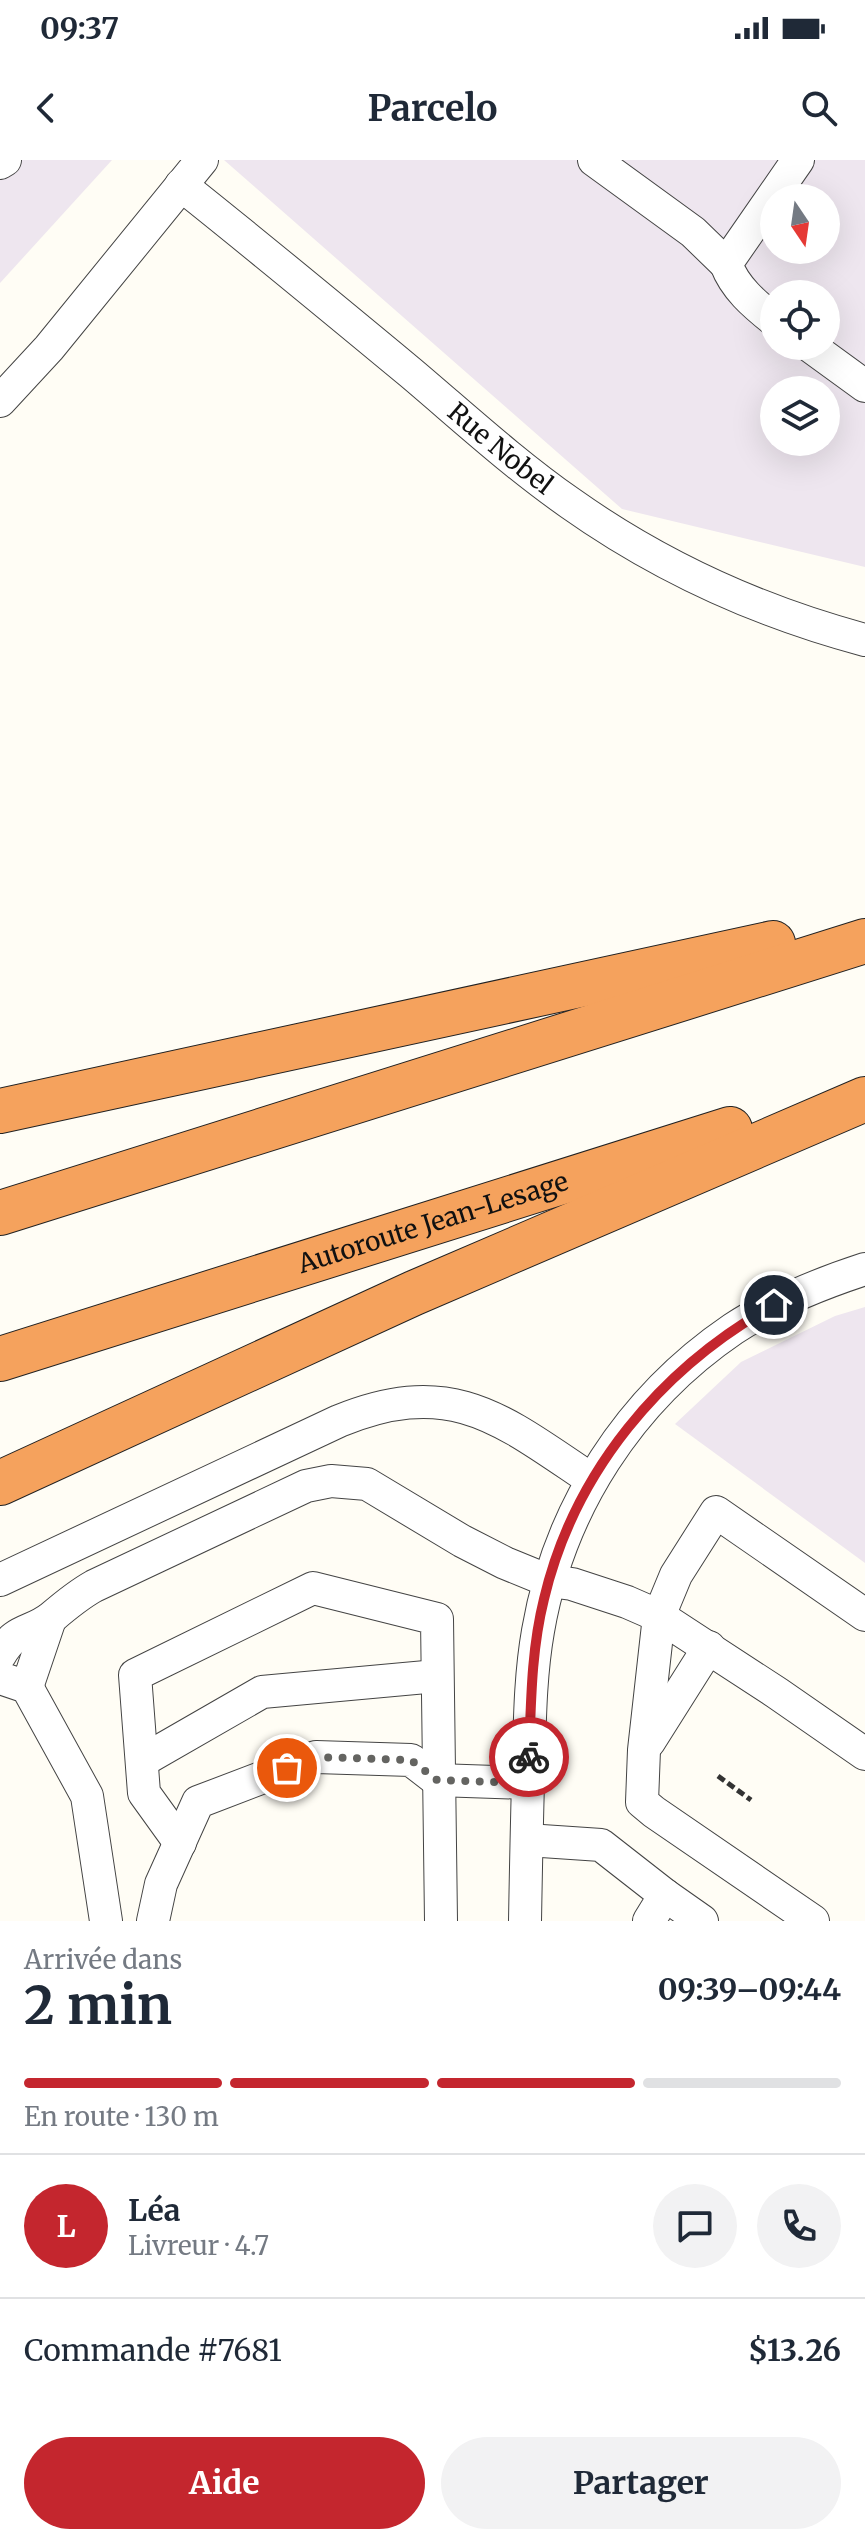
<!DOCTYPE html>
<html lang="fr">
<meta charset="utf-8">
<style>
body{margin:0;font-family:Merriweather,serif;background:#f2f2f3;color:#1f2937;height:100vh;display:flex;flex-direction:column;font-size:30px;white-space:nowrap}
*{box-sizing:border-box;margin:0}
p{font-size:26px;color:#747a83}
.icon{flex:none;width:44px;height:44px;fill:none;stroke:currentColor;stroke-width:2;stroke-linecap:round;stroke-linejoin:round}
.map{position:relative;height:1761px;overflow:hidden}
.drawer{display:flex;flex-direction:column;background:#fff;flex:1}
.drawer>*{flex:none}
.needle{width:52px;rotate:167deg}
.controls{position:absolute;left:760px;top:24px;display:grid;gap:16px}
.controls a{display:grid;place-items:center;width:80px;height:80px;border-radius:50%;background:#fff;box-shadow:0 8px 32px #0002;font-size:40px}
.pin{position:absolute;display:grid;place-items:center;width:68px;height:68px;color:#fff;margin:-34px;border:4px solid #fff;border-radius:50%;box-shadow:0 2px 8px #0007}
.courier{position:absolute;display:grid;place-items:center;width:80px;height:80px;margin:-40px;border:6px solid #c4262e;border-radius:50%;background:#fff;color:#222;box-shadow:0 2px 10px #0007}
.overview em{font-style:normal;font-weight:700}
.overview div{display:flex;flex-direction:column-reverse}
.overview{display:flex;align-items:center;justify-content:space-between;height:136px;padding:0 24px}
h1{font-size:52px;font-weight:700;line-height:60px}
.bar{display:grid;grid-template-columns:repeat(4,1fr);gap:12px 8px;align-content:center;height:96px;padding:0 24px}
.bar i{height:10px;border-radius:6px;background:#e0e1e3}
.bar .current{background:#c4262e}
.bar p{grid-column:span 4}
.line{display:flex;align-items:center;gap:20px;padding:0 24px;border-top:2px solid #e0e1e3}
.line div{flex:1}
.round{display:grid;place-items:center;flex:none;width:84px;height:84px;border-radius:42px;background:#f2f2f3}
.button{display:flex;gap:16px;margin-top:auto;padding:16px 24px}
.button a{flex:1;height:92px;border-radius:48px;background:#c4262e;color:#fff;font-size:32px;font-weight:700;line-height:92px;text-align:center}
.button a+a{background:#f2f2f3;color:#1f2937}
.status{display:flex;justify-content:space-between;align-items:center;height:56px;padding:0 40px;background:#fff;direction:ltr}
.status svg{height:22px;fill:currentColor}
header{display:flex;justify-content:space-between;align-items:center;height:104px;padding:0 24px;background:#fff;font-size:36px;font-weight:700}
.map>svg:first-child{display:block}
</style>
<div class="status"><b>09:37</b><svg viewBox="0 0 49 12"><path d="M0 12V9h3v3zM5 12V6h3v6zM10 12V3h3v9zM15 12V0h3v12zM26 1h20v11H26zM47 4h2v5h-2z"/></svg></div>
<header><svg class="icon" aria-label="back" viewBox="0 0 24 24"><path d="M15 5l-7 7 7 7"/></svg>Parcelo<svg class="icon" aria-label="search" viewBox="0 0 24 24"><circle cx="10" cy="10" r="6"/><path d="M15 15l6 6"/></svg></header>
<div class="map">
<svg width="865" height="1761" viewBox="0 0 865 1761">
<rect width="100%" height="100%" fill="#fffdf5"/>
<g fill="#eee6ef" fill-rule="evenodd">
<polygon points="0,0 112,0 0,123"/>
<path d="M224 0H865V407L622 349ZM774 38H826V90H774ZM774 134H826V186H774ZM774 230H826V282H774Z"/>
<polygon points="865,1147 865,1403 675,1264 741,1202 835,1156"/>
</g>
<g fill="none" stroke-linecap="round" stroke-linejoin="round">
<g stroke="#444" stroke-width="34">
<g id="minor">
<polyline points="594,0 693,72 726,104"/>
<polyline points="0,3 5,0"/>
<path id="s1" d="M181 25C259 87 335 150 411 213 463 257 514 304 570 343 659 406 760 452 865 480"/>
<path d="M774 160C754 144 735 128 726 104L798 0"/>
<polyline points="810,186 865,226"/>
<polyline points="0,241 49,188 202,0"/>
<path d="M0 1420 339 1261C452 1215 501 1259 592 1320"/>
<path d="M0 1495C16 1467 31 1474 52 1457 66 1445 78 1435 94 1426L306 1326 331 1321 367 1324 462 1381 505 1403 549 1421 572 1424 627 1442 659 1456 777 1533 865 1594"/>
<polyline points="0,1518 27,1527 87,1636 106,1761"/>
<polyline points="27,1527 50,1459"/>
<polyline points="649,1582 709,1487"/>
<polyline points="142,1601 262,1532 437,1516"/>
<polyline points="527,1680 601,1685 665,1735 649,1761"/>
<polyline points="180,1683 144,1633 135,1515 313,1428 437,1459 441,1761"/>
<polyline points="665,1735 702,1761"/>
<polyline points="153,1761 161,1724 198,1642 316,1597 411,1600 437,1620 528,1623"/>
<path d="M525 1761C526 1704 527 1648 529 1591 530 1551 531 1511 538 1471 559 1348 630 1239 733 1169 774 1142 819 1124 865 1109"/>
<polyline points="813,1761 654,1652 642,1642 644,1590 659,1456 676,1415 716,1352 865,1455"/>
</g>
</g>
<g stroke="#222" stroke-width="46">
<g id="highway">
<polyline points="0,951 773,783"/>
<polyline points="0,1053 865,781"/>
<path id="s2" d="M0 1199 730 969"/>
<polyline points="0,1323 414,1133 865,939"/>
</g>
</g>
<polyline stroke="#333" stroke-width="5" stroke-dasharray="8 4" stroke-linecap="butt" points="718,1616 751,1640"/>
<use href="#minor" stroke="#fff" stroke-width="32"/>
<use href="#highway" stroke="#f5a25d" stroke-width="44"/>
</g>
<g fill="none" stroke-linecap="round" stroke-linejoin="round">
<polyline stroke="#646461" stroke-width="8" stroke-dasharray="0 14.4" points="287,1608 316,1597 411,1600 437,1620 528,1623 529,1597"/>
<path stroke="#c4262e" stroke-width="10" d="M529 1597C531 1544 531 1491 544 1439 574 1312 661 1208 774 1145"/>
</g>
<g text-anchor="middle" stroke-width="8" stroke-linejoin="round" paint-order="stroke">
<g font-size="26" fill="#111" stroke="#fff">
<text dy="9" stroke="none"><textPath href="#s1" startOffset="414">Rue Nobel</textPath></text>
<text dy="9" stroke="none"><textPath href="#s2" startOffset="454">Autoroute Jean-Lesage</textPath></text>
</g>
</g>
</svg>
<div class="controls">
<a><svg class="needle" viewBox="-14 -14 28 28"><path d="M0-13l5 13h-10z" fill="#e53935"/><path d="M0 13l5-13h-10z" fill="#747a83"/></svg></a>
<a><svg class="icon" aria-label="locate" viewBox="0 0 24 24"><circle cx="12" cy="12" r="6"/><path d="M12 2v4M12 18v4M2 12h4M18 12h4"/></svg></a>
<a><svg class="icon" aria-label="layers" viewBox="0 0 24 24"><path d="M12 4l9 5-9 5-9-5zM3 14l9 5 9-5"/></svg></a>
</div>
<div class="pin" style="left:287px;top:1608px;background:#ea580c"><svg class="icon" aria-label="bag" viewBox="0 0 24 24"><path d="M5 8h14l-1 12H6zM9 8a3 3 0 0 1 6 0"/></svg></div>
<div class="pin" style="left:774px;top:1145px;background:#1f2937"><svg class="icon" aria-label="home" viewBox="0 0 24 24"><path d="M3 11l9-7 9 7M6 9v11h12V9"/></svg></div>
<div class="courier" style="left:529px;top:1597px"><svg class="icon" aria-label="bike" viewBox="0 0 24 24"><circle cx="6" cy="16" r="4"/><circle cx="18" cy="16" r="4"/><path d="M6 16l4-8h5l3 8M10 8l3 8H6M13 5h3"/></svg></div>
</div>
<section class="drawer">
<div class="overview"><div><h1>2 min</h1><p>Arrivée dans</p></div><em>09:39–09:44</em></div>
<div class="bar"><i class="current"></i><i class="current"></i><i class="current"></i><i></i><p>En route · 130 m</p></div>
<div class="line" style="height:144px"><b class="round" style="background:#c4262e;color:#fff">L</b><div><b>Léa</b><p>Livreur · 4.7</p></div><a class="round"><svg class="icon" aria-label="chat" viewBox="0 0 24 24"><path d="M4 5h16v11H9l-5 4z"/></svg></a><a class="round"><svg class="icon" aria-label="phone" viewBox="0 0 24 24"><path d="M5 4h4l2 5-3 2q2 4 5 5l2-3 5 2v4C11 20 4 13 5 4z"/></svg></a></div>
<div class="line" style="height:104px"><div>Commande #7681</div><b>$13.26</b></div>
<div class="button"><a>Aide</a><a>Partager</a></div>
</section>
